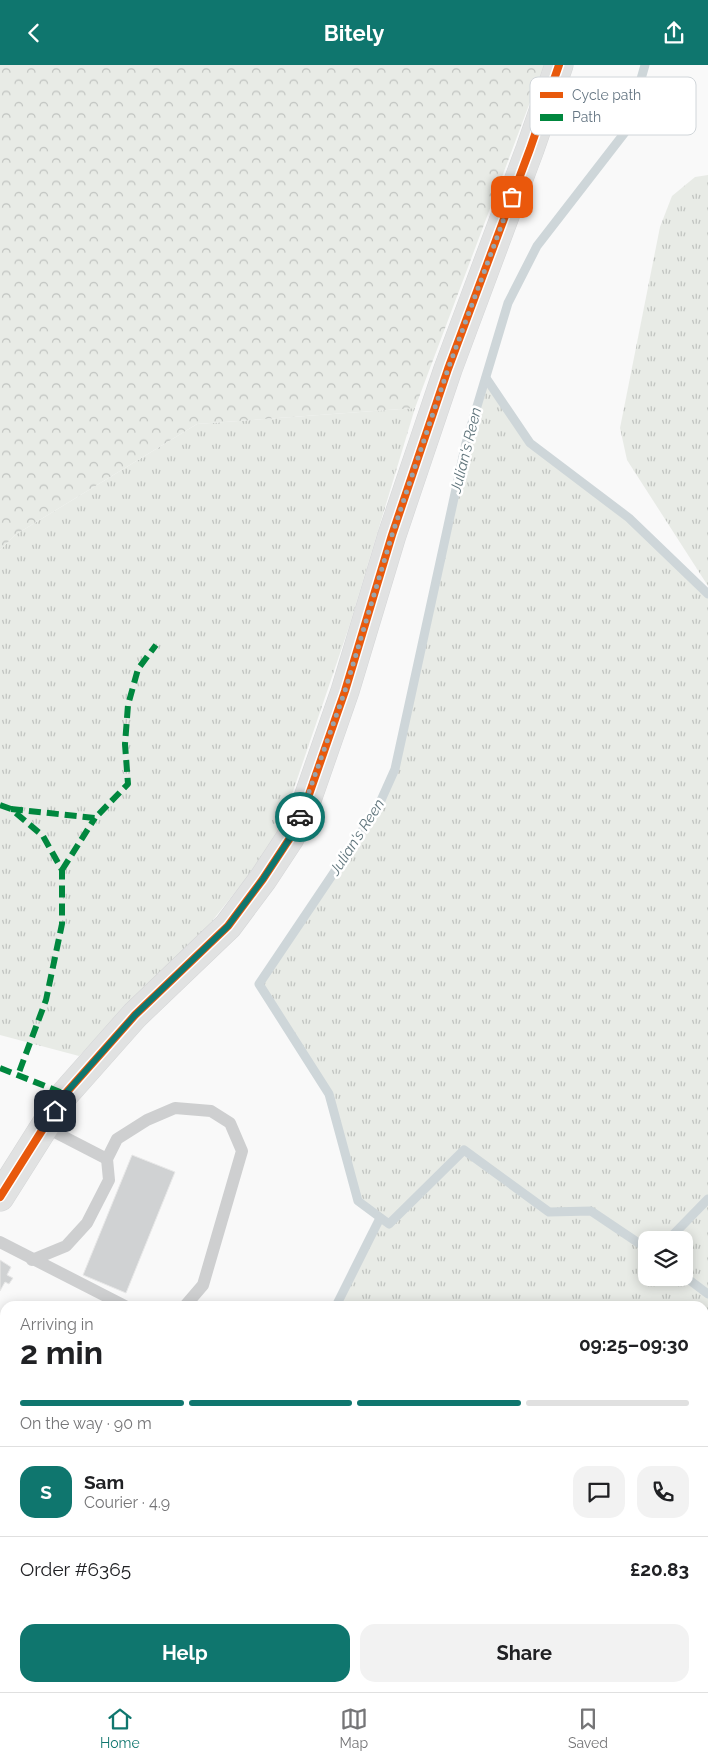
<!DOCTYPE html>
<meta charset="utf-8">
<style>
body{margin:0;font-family:Raleway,sans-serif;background:#f2f2f2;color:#202124;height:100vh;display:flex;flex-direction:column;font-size:19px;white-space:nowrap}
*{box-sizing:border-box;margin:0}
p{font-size:16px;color:#757577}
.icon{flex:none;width:28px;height:28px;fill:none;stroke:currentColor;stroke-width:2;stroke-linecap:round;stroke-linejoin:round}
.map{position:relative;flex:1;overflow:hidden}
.drawer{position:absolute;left:0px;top:1236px;width:709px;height:391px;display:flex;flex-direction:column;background:#fff;border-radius:15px 15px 0 0;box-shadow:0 2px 12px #0003}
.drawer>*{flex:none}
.buttons{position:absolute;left:638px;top:1166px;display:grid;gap:10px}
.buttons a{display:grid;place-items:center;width:55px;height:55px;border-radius:10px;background:#fff;box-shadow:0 2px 12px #0003;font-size:25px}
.pin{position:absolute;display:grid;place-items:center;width:42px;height:42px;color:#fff;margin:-21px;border-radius:10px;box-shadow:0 2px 8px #0006}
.courier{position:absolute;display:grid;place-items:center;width:50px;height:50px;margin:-25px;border:4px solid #0f766e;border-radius:50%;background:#fff;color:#222;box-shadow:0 1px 6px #0007}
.head em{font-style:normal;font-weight:700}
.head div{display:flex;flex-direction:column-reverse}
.head{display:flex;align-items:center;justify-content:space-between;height:85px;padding:0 20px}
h1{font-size:32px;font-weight:700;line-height:38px}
.bar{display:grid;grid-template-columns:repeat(4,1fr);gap:8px 5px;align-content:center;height:60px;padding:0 20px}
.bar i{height:6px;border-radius:4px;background:#e0e0e0}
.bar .current{background:#0f766e}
.bar p{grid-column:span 4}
.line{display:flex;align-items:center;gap:12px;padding:0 20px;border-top:1px solid #e0e0e0}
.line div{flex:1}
.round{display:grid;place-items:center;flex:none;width:52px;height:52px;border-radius:15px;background:#f2f2f2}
.primary-button{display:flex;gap:10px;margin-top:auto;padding:10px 20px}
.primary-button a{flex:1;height:58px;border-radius:15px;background:#0f766e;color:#fff;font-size:20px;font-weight:700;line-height:58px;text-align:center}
.primary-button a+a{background:#f2f2f2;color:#202124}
header{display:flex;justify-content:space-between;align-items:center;height:65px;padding:0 20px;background:#0f766e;color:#fff;font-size:22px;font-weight:700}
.dock{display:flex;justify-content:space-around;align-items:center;height:70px;border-top:1px solid #e0e0e0;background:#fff;font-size:14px;color:#757577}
.dock a{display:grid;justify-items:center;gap:2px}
.dock .current{color:#0f766e}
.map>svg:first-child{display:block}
</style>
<header><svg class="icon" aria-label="back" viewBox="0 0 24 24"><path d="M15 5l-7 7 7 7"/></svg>Bitely<svg class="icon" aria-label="share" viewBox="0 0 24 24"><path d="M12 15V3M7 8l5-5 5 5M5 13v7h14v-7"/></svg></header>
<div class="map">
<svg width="708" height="1627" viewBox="0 0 708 1627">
<defs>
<pattern id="grass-tufts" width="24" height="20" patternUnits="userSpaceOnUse" patternTransform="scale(1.25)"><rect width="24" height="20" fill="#e8ebe6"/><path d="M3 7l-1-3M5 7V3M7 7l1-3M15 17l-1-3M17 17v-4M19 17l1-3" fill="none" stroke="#c0c3c0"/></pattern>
<pattern id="forest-crowns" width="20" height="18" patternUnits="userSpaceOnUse" patternTransform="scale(1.25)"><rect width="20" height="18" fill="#e8ebe6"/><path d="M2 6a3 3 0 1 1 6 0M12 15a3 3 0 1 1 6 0" fill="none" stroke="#c0c3c0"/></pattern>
</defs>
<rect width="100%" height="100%" fill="#f9f9f9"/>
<g fill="url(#grass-tufts)" fill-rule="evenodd">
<polygon points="708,110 708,521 627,395 620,363 660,162 672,131 695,112"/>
<path d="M486 313 530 378 629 453 708 529V1554L704 1553V1241H336L380 1153 358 1136 329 1029 259 919 378 742 395 704 466 378ZM646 1175H684V1212H646Z"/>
<polygon points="415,343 349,562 276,776 201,870 79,991 0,970 0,485 15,470 197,359"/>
</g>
<polygon fill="url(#forest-crowns)" points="0,0 544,0 415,343 197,359 15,470 0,485"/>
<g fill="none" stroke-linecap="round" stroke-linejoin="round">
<g stroke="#ced6d9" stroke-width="9">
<polyline points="645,0 626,66 537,181 508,238 466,378 395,704 378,742 259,919 329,1029 358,1136 389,1159 464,1085 549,1147 591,1146 646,1183"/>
<polyline points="486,313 530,378 629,453 708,529"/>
<polyline points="668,1175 708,1134"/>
<polyline points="684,1211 708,1229"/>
<polyline points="336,1241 380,1153"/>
<polyline points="0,1326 5,1326"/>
<polyline points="704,1553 708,1554"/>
<polyline points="679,1622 698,1627"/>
<polyline points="601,1627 602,1622"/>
</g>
</g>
<g fill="#d0d2d3" stroke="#e8e8e8">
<polygon points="132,1090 175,1107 126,1228 83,1210"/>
<polygon points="0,1195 11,1202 7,1210 13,1213 9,1219 5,1217 0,1226"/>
</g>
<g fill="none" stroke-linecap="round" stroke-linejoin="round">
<g stroke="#d5d6d7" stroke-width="29">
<g id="secondary">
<polyline points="0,1132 65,1029 135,950 228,861 263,814 290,773 305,741 345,626 392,470 448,304 530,84 559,0"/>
<polyline points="0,1284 5,1286"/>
<polyline points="704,1591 708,1592"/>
</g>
</g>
<g stroke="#cecfd0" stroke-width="12">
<polyline points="45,1062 107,1094"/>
<polyline points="0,1177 125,1241"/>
<polyline points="32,1195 66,1181 87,1158 109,1115 107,1094 117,1074 147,1055 175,1043 211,1046 230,1058 242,1086 203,1220 185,1241"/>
</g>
<polyline stroke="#cecfd0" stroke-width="26" points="0,1381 5,1373"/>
<use href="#secondary" stroke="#e1e2e2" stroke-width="28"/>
<g stroke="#00873e" stroke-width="6" stroke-dasharray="12 6" stroke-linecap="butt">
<polyline points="0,740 11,744 43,771 62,805 62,859 46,935 18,1010"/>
<polyline points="11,744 95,753 128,719 125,679 128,640 138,604 156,580"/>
<polyline points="62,805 95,753"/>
<polyline points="0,1003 65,1029"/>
</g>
<g stroke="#fff" stroke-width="11">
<polyline id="cycleway" points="0,1132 65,1029 135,950 228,861 263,814 290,773 305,741 345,626 392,470 448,304 530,84 559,0"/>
</g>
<use href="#cycleway" stroke="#e8590c" stroke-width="8"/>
</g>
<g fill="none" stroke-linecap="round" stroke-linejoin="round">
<polyline stroke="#99a4ac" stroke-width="5" stroke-dasharray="0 9" points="300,752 345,626 392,470 448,304 512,132"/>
<polyline stroke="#0f766e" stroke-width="6" points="55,1046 65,1029 135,950 228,861 263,814 290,773 300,752"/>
</g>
<g text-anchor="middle" stroke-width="5" stroke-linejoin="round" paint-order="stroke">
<g font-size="15" font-style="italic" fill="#60757c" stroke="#fff">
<text transform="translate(466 385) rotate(-76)" y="5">Julian's Reen</text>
<text transform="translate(357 772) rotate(-57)" y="5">Julian's Reen</text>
</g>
</g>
<rect x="530" y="12" width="166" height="58" rx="8" fill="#fff" stroke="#d1d6da" stroke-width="1"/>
<rect x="540" y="27" width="23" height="6" fill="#e8590c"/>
<rect x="540" y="49" width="23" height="7" fill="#00873e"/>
<g font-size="14" fill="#657683">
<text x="572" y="35">Cycle path</text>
<text x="572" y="57">Path</text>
</g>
</svg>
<div class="buttons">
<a><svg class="icon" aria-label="layers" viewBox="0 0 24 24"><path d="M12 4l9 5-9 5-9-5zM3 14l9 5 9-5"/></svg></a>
</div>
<div class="pin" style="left:512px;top:132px;background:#ea580c"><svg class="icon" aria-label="bag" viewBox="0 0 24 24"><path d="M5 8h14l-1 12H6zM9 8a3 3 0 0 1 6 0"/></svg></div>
<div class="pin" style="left:55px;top:1046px;background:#1f2937"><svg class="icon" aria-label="home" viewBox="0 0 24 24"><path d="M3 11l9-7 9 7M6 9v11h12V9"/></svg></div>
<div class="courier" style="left:300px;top:752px"><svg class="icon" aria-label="car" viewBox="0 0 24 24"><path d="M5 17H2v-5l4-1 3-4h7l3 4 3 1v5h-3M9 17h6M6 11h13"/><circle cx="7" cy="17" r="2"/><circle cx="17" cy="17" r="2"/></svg></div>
<section class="drawer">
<div class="head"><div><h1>2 min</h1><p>Arriving in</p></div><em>09:25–09:30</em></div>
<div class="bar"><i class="current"></i><i class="current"></i><i class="current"></i><i></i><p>On the way · 90 m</p></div>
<div class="line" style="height:90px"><b class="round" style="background:#0f766e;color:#fff">S</b><div><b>Sam</b><p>Courier · 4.9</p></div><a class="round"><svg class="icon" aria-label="chat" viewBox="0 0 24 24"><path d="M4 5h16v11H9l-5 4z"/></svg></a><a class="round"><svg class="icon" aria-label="phone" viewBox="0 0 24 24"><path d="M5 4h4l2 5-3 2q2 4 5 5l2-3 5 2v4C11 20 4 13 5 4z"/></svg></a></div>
<div class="line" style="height:65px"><div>Order #6365</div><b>£20.83</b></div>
<div class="primary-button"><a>Help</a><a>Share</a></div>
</section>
</div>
<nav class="dock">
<a class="current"><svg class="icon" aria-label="home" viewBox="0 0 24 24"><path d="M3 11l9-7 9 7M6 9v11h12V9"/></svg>Home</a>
<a><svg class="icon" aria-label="map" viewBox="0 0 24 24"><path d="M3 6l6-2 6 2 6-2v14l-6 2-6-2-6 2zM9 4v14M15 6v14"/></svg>Map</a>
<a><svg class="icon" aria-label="saved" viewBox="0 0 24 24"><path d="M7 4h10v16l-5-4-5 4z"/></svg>Saved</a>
</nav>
